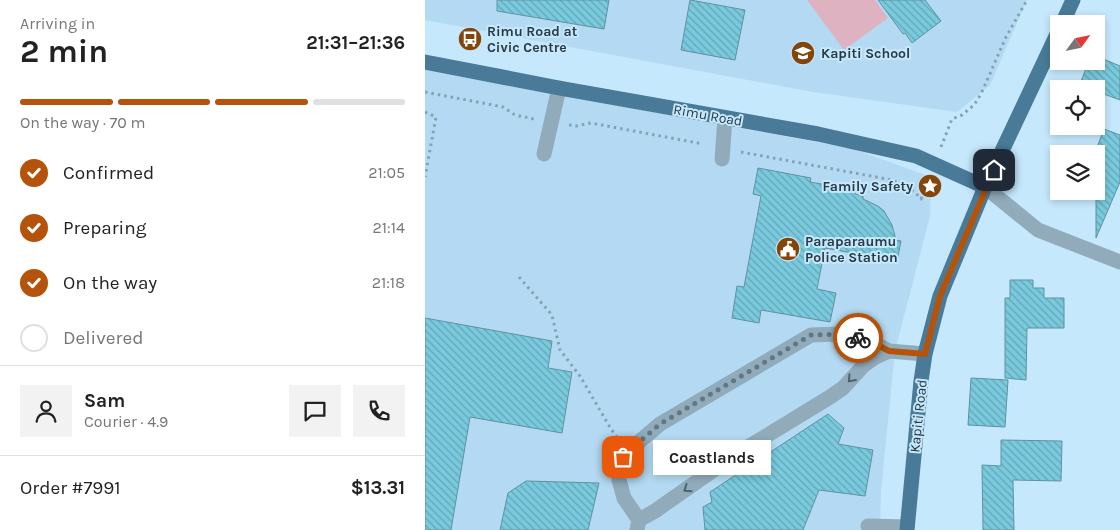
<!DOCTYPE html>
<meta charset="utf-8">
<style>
body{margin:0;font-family:Karla,sans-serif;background:#f2f2f2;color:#222;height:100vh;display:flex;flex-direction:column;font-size:19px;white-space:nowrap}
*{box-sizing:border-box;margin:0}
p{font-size:16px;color:#767676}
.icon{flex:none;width:28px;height:28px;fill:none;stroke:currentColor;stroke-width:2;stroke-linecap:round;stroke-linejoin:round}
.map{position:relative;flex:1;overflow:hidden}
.drawer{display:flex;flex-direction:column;background:#fff;width:425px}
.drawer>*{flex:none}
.needle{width:32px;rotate:57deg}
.buttons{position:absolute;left:625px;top:15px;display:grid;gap:10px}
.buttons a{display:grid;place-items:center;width:55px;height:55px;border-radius:0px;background:#fff;box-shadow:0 2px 8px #0003;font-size:25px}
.pin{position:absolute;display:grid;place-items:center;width:42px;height:42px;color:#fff;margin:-21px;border-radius:10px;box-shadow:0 2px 8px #0006}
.courier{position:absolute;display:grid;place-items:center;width:50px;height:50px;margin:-25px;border:4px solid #b45309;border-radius:50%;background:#fff;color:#222;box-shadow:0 1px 6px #0007}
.bubble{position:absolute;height:35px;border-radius:0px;background:#fff;box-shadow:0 2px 8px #0003;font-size:16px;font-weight:700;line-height:35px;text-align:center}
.summary em{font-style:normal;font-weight:700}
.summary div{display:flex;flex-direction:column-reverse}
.summary{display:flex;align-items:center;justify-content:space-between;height:85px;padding:0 20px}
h1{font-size:32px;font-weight:700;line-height:38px}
.bar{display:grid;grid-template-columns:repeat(4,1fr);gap:8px 5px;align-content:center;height:60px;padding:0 20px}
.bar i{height:6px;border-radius:4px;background:#e0e0e0}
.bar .selected{background:#b45309}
.bar p{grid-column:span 4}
.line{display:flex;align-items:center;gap:12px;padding:0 20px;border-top:1px solid #e0e0e0}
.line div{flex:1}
.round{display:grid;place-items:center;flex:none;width:52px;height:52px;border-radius:0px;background:#f2f2f2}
ol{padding:0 20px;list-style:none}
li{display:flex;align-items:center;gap:15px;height:55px}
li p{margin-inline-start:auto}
li .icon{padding:5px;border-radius:50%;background:#b45309;color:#fff;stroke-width:4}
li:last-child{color:#767676}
li i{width:28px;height:28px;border:2px solid #e0e0e0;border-radius:50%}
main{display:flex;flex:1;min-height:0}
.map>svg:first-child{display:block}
</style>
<main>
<section class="drawer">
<div class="summary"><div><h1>2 min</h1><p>Arriving in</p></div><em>21:31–21:36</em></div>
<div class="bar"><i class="selected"></i><i class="selected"></i><i class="selected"></i><i></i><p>On the way · 70 m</p></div>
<ol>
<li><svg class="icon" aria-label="check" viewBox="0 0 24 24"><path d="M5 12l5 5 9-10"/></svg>Confirmed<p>21:05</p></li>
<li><svg class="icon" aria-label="check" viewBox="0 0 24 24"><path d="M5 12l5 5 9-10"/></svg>Preparing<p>21:14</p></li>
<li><svg class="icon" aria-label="check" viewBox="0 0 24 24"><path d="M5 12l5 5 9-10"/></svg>On the way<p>21:18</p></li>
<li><i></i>Delivered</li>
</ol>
<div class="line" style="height:90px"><a class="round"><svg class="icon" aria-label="person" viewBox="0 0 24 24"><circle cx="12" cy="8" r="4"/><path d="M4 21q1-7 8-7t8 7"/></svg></a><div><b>Sam</b><p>Courier · 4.9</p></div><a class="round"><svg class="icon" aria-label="chat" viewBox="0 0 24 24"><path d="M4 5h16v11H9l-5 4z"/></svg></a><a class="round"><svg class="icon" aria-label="phone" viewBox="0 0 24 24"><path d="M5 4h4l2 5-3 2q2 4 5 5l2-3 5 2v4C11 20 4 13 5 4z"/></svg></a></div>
<div class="line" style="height:65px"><div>Order #7991</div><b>$13.31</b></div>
</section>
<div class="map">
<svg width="695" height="530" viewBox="0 0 695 530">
<defs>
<pattern id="building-back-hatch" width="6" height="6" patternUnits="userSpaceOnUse" patternTransform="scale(1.25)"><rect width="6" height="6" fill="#7acade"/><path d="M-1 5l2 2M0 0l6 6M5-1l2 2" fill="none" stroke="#64a5b6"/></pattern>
</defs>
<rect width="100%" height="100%" fill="#c6e8fd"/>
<g fill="#b3daf2">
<polygon points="0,0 602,0 565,85 532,112 388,92 0,20"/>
<polygon points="0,70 429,149 506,177 505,216 470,351 456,491 455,530 0,530"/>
</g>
<polygon fill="#dfb2c2" points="382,0 450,0 463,18 419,50"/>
<g fill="url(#building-back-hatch)" stroke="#5f929e">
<polygon points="72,0 184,0 179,29 72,11"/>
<polygon points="265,0 320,10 310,60 256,50"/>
<polygon points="453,0 500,0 516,21 487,43 480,33 478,34"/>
<polygon points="671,56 695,66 695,100 671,91 671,89 653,89 664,61 671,61"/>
<polygon points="679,129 695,135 695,182 671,238 671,150"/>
<polygon points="333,168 386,178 385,182 431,190 430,194 438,196 438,199 453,206 459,211 467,225 471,240 476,241 472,261 400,248 392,289 411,293 405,322 336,310 334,323 307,318 312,286 319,287 336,196 328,194"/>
<polygon points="585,280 608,280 608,288 619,288 619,298 639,298 639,328 602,328 601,380 580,378 580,298 585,298"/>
<polygon points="0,318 127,341 123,368 147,372 137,433 45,417 26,530 0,530"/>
<polygon points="546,378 583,380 580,427 543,425"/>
<polygon points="403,414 419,428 413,444 448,450 440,496 394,490 378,530 280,530 278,507 287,502 285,492"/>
<polygon points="576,440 637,441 636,481 588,480 589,530 558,530 557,465 576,466"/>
<polygon points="101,481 174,483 163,530 75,530 83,493"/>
</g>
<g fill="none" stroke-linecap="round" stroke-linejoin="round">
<g stroke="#86a1b1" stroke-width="3" stroke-dasharray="2.5 4" stroke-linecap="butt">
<polyline points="0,92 78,107 90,115 109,119"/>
<polyline points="0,112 11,117 0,177"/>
<polyline points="144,125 151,126 166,123 278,144"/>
<polyline points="516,147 527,119 537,115 549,105 556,94 581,37 602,0"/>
<path d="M316 152 462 179C476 183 486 187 496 199L502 183"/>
<polyline points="94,277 127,315 135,350 155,376 186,429 192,437"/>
</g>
<g stroke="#91abbb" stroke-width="15">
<polyline points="119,154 134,88"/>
<polyline points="297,159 300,118"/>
<polyline points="560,187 613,230 695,262"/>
<polyline points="214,520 230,511 310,455 405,397 418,388 439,365 449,358 464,351"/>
<polyline points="443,526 482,527"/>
<polyline points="212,530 214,520 199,498 194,480 195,467 201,453 235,424 386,335 415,334 443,340 464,351 500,354"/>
</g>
<g stroke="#497b98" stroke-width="15">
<polyline points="637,24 648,0"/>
<polyline points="0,62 134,88 393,134 491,156 560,187"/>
<polyline points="482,530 496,381 500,354 515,296 560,187 634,30"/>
</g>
</g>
<defs><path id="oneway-chevron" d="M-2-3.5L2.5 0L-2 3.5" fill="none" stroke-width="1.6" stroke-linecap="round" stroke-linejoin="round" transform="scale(1.25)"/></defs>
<g stroke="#4d626e">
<use href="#oneway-chevron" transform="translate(426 379) rotate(132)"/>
<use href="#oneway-chevron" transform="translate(262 489) rotate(145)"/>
</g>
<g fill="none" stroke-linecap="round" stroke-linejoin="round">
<polyline stroke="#607785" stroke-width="5" stroke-dasharray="0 9" points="198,457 205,450 235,424 386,335 415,334 433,338"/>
<polyline stroke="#b45309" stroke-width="6" points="433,338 443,340 464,351 500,354 515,296 569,170"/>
</g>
<defs>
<g id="bus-disc" transform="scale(1.25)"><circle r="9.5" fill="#84450a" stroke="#c6e8fd"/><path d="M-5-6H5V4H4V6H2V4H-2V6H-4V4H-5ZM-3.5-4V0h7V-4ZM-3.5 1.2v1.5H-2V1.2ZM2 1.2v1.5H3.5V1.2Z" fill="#fff"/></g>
<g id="school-disc" transform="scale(1.25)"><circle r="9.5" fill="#84450a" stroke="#c6e8fd"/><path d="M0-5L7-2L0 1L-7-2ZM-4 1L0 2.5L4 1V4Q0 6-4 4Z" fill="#fff"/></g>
<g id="sight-disc" transform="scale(1.25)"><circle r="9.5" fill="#84450a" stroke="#c6e8fd"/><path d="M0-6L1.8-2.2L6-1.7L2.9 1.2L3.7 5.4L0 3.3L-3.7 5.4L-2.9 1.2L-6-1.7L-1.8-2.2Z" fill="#fff"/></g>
<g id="civic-disc" transform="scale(1.25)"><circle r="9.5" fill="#84450a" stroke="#c6e8fd"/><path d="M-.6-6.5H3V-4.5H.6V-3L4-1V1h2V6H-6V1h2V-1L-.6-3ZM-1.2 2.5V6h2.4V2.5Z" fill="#fff"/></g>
</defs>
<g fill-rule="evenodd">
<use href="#bus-disc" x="45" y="39"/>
<use href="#school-disc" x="378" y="53"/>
<use href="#sight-disc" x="505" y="186"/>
<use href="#civic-disc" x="363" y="249"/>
</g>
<g text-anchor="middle" stroke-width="4" stroke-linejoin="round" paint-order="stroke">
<g font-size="14" font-weight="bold" fill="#293a44" stroke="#c6e8fd" text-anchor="start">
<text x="62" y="36">Rimu Road at<tspan x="62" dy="16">Civic Centre</tspan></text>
<text x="396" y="58">Kapiti School</text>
<text x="488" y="191" text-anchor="end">Family Safety</text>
<text x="380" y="246">Paraparaumu<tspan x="380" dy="16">Police Station</tspan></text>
</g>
<g font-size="14" fill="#293a44" stroke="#c6e8fd">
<text transform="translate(283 115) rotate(10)" y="5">Rimu Road</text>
<text transform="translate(493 416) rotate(-84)" y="5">Kapiti Road</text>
</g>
</g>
</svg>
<div class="buttons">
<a><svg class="needle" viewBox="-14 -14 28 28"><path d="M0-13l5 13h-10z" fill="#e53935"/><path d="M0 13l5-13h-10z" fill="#767676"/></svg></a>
<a><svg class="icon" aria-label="locate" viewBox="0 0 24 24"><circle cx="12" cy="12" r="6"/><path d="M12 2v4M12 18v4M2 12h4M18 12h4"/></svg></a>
<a><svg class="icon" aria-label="layers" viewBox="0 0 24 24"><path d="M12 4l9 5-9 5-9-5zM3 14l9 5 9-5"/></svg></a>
</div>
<div class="pin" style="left:198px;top:457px;background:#ea580c"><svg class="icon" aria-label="bag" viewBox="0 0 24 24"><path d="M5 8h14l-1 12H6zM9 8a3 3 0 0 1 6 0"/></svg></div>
<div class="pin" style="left:569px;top:170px;background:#1f2937"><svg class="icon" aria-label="home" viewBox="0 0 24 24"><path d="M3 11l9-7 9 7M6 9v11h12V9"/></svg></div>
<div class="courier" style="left:433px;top:338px"><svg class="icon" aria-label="bike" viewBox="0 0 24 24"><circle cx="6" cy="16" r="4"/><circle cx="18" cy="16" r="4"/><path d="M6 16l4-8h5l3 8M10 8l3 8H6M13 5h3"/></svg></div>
<div class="bubble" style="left:228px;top:440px;width:118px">Coastlands</div>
</div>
</main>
